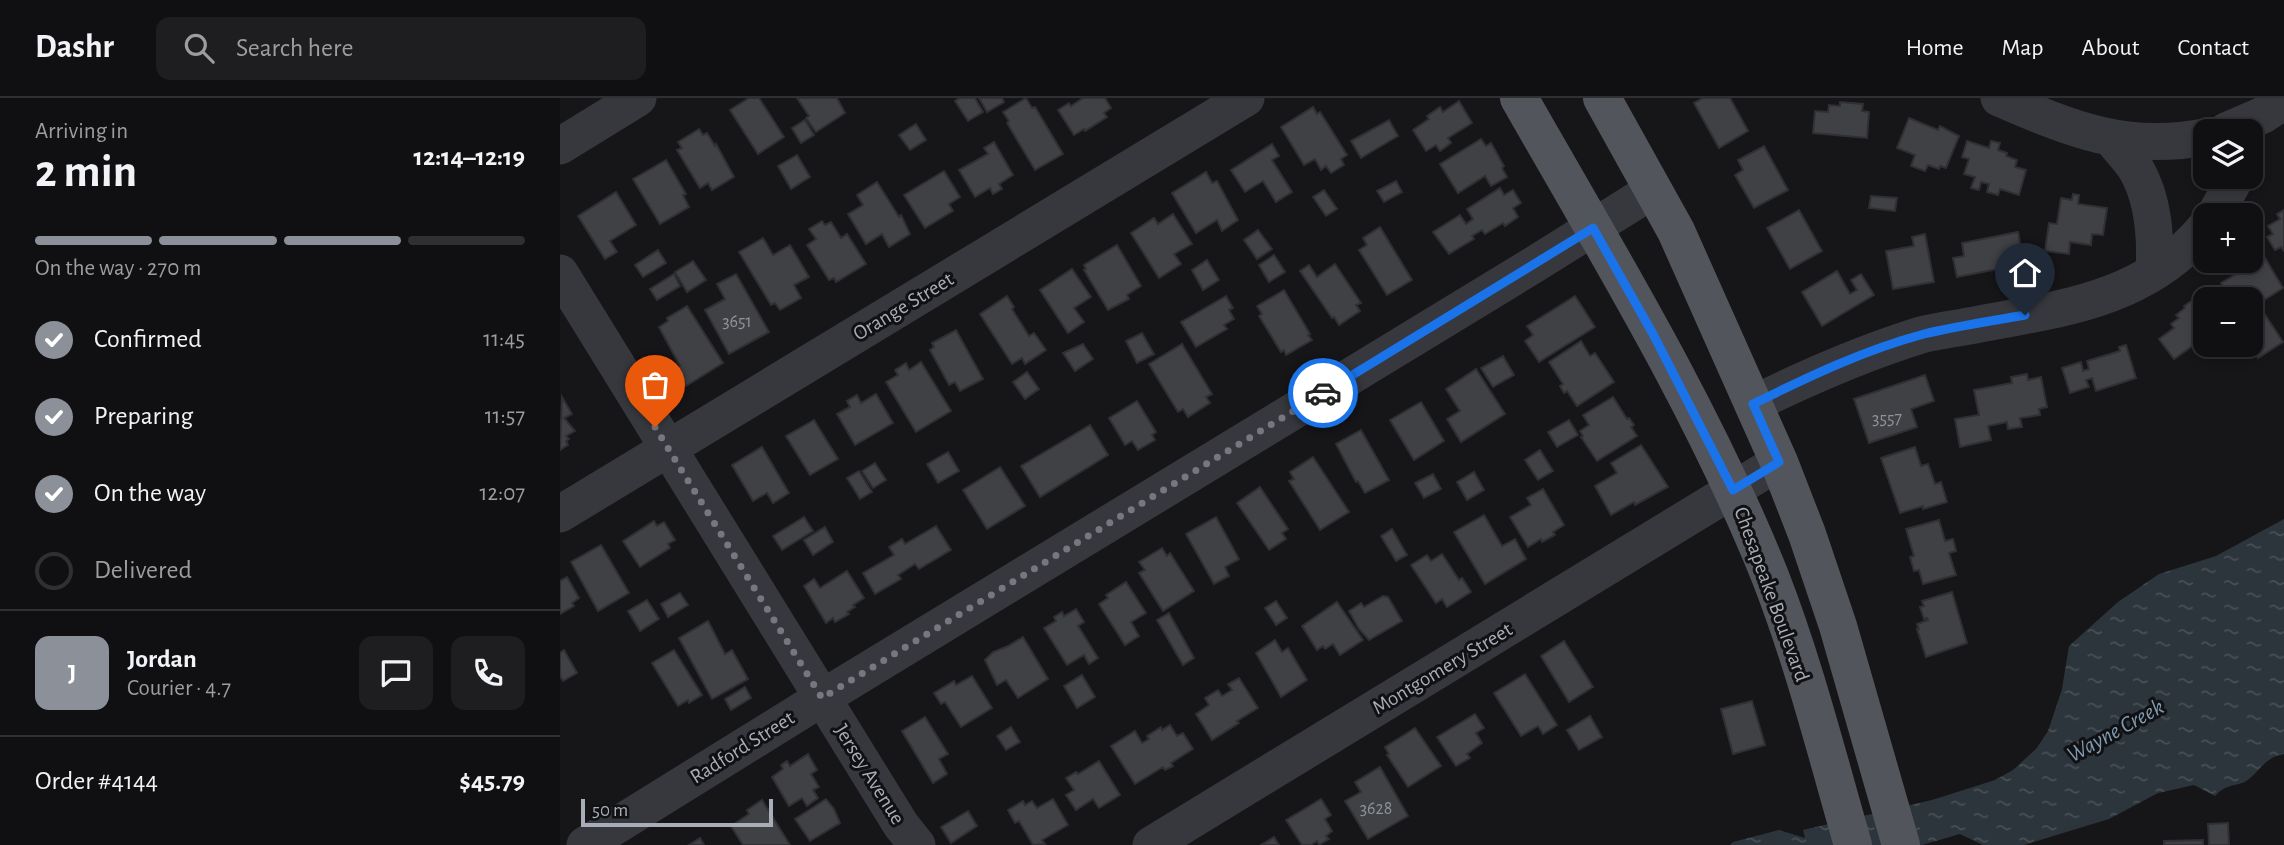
<!DOCTYPE html>
<meta charset="utf-8">
<style>
body{margin:0;font-family:"Alegreya Sans",sans-serif;background:#1e1e20;color:#f1f3f6;height:100vh;display:flex;flex-direction:column;font-size:26px;white-space:nowrap}
*{box-sizing:border-box;margin:0}
p{font-size:23px;color:#9c9d9f}
.icon{flex:none;width:38px;height:38px;fill:none;stroke:currentColor;stroke-width:2;stroke-linecap:round;stroke-linejoin:round}
.map{position:relative;flex:1;overflow:hidden}
.side{display:flex;flex-direction:column;background:#101012;width:560px}
.side>*{flex:none}
.fabs{position:absolute;left:1633px;top:21px;display:grid;gap:14px}
.fabs a{display:grid;place-items:center;width:70px;height:70px;border-radius:14px;background:#101012;box-shadow:0 4px 10px #0003,0 0 0 2px #303032;font-size:35px}
.scale{position:absolute;left:21px;bottom:18px;width:192px;box-sizing:border-box;padding-left:7px;border:4px solid #a8adb8;border-top:0;font-size:19px;line-height:24px;white-space:nowrap;color:#a8adb8;-webkit-text-stroke:5px #111113;paint-order:stroke}
.pin{position:absolute;display:grid;place-items:center;width:60px;height:60px;color:#fff;margin:-72px -30px;border-radius:50% 50% 50% 0;rotate:-45deg;box-shadow:0 0 7px #0007}
.pin .icon{rotate:45deg}
.courier{position:absolute;display:grid;place-items:center;width:70px;height:70px;margin:-35px;border:5px solid #1a73e8;border-radius:50%;background:#fff;color:#222;box-shadow:0 2px 9px #0007}
.head em{font-style:normal;font-weight:700}
.head div{display:flex;flex-direction:column-reverse}
.head{display:flex;align-items:center;justify-content:space-between;height:119px;padding:0 35px}
h1{font-size:46px;font-weight:700;line-height:52px}
.bar{display:grid;grid-template-columns:repeat(4,1fr);gap:10px 7px;align-content:center;height:84px;padding:0 35px}
.bar i{height:9px;border-radius:5px;background:#303032}
.bar .current{background:#8c9099}
.bar p{grid-column:span 4}
.line{display:flex;align-items:center;gap:18px;padding:0 35px;border-top:2px solid #303032}
.line div{flex:1}
.round{display:grid;place-items:center;flex:none;width:74px;height:74px;border-radius:14px;background:#1e1e20}
ol{padding:0 35px;list-style:none}
li{display:flex;align-items:center;gap:21px;height:77px}
li p{margin-inline-start:auto}
li .icon{padding:7px;border-radius:50%;background:#8c9099;color:#fff;stroke-width:4}
li:last-child{color:#9c9d9f}
li i{width:38px;height:38px;border:4px solid #303032;border-radius:50%}
header{display:flex;align-items:center;gap:42px;box-sizing:border-box;height:98px;padding:0 35px;background:#101012;border-bottom:2px solid #303032}
header strong{font-size:33px}
nav{display:flex;gap:38px;margin-inline-start:auto;font-size:24px}
.search{width:490px;height:63px;background:#1e1e20;display:flex;align-items:center;gap:18px;box-sizing:border-box;padding:0 24px;border-radius:14px;color:#9c9d9f;font-size:26px}
main{display:flex;flex:1;min-height:0}
.map>svg:first-child{display:block}
</style>
<header>
<strong>Dashr</strong>
<div class="search"><svg class="icon" aria-label="search" viewBox="0 0 24 24"><circle cx="10" cy="10" r="6"/><path d="M15 15l6 6"/></svg>Search here</div>
<nav><a>Home</a><a>Map</a><a>About</a><a>Contact</a></nav>
</header>
<main>
<section class="side">
<div class="head"><div><h1>2 min</h1><p>Arriving in</p></div><em>12:14–12:19</em></div>
<div class="bar"><i class="current"></i><i class="current"></i><i class="current"></i><i></i><p>On the way · 270 m</p></div>
<ol>
<li><svg class="icon" aria-label="check" viewBox="0 0 24 24"><path d="M5 12l5 5 9-10"/></svg>Confirmed<p>11:45</p></li>
<li><svg class="icon" aria-label="check" viewBox="0 0 24 24"><path d="M5 12l5 5 9-10"/></svg>Preparing<p>11:57</p></li>
<li><svg class="icon" aria-label="check" viewBox="0 0 24 24"><path d="M5 12l5 5 9-10"/></svg>On the way<p>12:07</p></li>
<li><i></i>Delivered</li>
</ol>
<div class="line" style="height:126px"><b class="round" style="background:#8c9099;color:#fff">J</b><div><b>Jordan</b><p>Courier · 4.7</p></div><a class="round"><svg class="icon" aria-label="chat" viewBox="0 0 24 24"><path d="M4 5h16v11H9l-5 4z"/></svg></a><a class="round"><svg class="icon" aria-label="phone" viewBox="0 0 24 24"><path d="M5 4h4l2 5-3 2q2 4 5 5l2-3 5 2v4C11 20 4 13 5 4z"/></svg></a></div>
<div class="line" style="height:91px"><div>Order #4144</div><b>$45.79</b></div>
</section>
<div class="map">
<svg width="1724" height="747" viewBox="0 0 1724 747">
<defs>
<pattern id="water-ripples" width="26" height="14" patternUnits="userSpaceOnUse" patternTransform="scale(1.75)"><rect width="26" height="14" fill="#2c353c"/><path d="M2 4q2-2 4 0t4 0M15 11q2-2 4 0t4 0" fill="none" stroke="#485056"/></pattern>
</defs>
<rect width="100%" height="100%" fill="#161618"/>
<path fill="url(#water-ripples)" d="M1724 421V656C1706 659 1701 671 1689 681 1678 690 1669 683 1655 698L1634 687 1598 695 1549 721 1464 747H1423L1400 736 1362 747H1170L1173 744 1219 732 1245 740 1243 732 1372 702 1435 682 1453 672 1476 651 1488 633 1502 591 1509 548 1558 504 1599 476 1656 458Z"/>
<g fill="#404145" stroke="#303034" stroke-width="2">
<polygon points="189,0 199,0 224,39 198,56 170,12"/>
<polygon points="237,0 277,0 285,15 256,34 246,20 249,18"/>
<polygon points="399,0 415,0 423,14 408,23 395,3"/>
<polygon points="419,0 442,0 444,4 427,14"/>
<polygon points="466,0 472,10 475,9 503,56 475,72 447,25 449,23 443,14"/>
<polygon points="523,0 545,0 551,10 544,15 547,19 525,33 524,31 514,37 498,12 509,5 511,8"/>
<polygon points="1143,0 1170,0 1188,33 1159,50 1134,5"/>
<polygon points="899,3 912,25 888,40 891,45 880,53 876,47 866,53 853,32 869,21 867,18 880,9 883,14"/>
<polygon points="1280,4 1303,6 1302,13 1309,14 1307,40 1253,35 1255,13 1268,14 1269,7 1280,8"/>
<polygon points="753,9 757,16 760,14 787,57 781,61 784,67 771,75 766,68 761,72 755,61 744,67 721,29"/>
<polygon points="1349,20 1378,32 1380,28 1399,38 1386,70 1380,68 1379,71 1368,67 1365,73 1351,68 1355,57 1337,50"/>
<polygon points="245,22 254,37 241,45 232,30"/>
<polygon points="829,22 838,38 801,60 791,43"/>
<polygon points="356,26 366,42 350,52 339,37"/>
<polygon points="139,31 143,37 147,35 155,48 156,46 174,79 152,92 148,85 140,90 117,52 122,50 118,44"/>
<polygon points="921,41 926,48 931,45 944,68 942,70 947,79 931,88 925,78 898,95 880,66"/>
<polygon points="1407,43 1429,50 1431,43 1440,45 1438,52 1447,55 1446,58 1457,62 1455,69 1466,72 1459,97 1440,91 1438,97 1427,94 1429,86 1421,84 1419,92 1411,90 1415,79 1404,76 1409,61 1402,59"/>
<polygon points="434,44 453,77 439,86 442,91 433,96 430,90 415,99 399,72 428,56 424,50"/>
<polygon points="712,46 719,58 712,62 732,94 716,104 703,83 685,94 671,72"/>
<polygon points="1204,48 1228,92 1194,110 1175,77 1183,72 1178,62"/>
<polygon points="237,57 250,79 231,91 218,68"/>
<polygon points="106,62 126,96 123,97 129,109 100,126 73,81"/>
<polygon points="384,73 400,99 389,106 393,113 365,130 344,97"/>
<polygon points="646,74 652,85 657,83 678,122 662,133 657,122 636,135 612,95"/>
<polygon points="836,83 842,94 824,104 817,93"/>
<polygon points="317,84 339,119 341,117 350,136 329,149 322,136 306,146 288,116 303,107 297,97"/>
<polygon points="940,90 944,97 953,92 961,105 953,110 958,119 945,128 943,125 925,136 922,132 912,138 914,141 889,156 873,134 900,117 906,126 913,121 907,111"/>
<polygon points="764,92 777,111 766,118 753,99"/>
<polygon points="56,94 76,127 50,143 57,154 45,161 18,118"/>
<polygon points="1513,96 1519,97 1518,106 1547,110 1543,137 1532,136 1531,147 1510,144 1509,156 1485,153 1489,125 1497,126 1501,100 1512,102"/>
<polygon points="1311,98 1337,100 1335,113 1309,110"/>
<polygon points="1239,112 1262,153 1230,171 1207,130"/>
<polygon points="1724,112 1724,153 1721,149 1715,152 1707,139 1713,136 1708,128 1720,121 1717,116"/>
<polygon points="613,116 632,146 614,156 621,166 599,180 571,135 594,120 598,126"/>
<polygon points="262,123 265,127 271,124 281,140 287,136 306,166 276,184 274,180 269,182 247,147 256,141 249,131"/>
<polygon points="820,129 852,182 827,197 799,152 807,147 803,140"/>
<polygon points="698,132 712,151 697,161 684,142"/>
<polygon points="1458,134 1463,161 1447,164 1448,169 1397,179 1393,160 1404,158 1402,145"/>
<polygon points="1365,136 1374,184 1333,191 1326,153 1354,148 1352,139"/>
<polygon points="203,140 213,157 230,147 249,179 234,187 241,200 220,212 215,205 211,207 179,154"/>
<polygon points="557,147 581,188 567,197 569,201 548,212 524,172 526,171 524,167"/>
<polygon points="98,152 106,165 83,179 75,167"/>
<polygon points="1702,155 1723,190 1698,206 1723,244 1698,260 1690,247 1690,201 1671,201 1661,185 1676,176 1670,167 1676,163 1690,163 1690,161 1692,162"/>
<polygon points="714,157 725,174 709,184 699,167"/>
<polygon points="647,162 659,182 643,192 632,172"/>
<polygon points="133,163 146,182 127,194 115,174"/>
<polygon points="775,166 801,205 796,207 800,213 779,227 774,219 772,220 740,173 749,167 757,179"/>
<polygon points="512,171 531,199 514,210 524,224 508,235 480,192"/>
<polygon points="1277,173 1290,196 1297,192 1291,182 1301,176 1314,197 1262,228 1242,194"/>
<polygon points="114,176 120,188 97,202 90,191"/>
<polygon points="176,176 209,234 169,256 145,212 165,201 157,186"/>
<polygon points="724,192 750,236 748,237 752,242 726,257 724,252 721,254 699,218 702,216 697,208"/>
<polygon points="1640,197 1645,203 1645,239 1614,261 1599,241 1614,230 1611,226 1619,220 1616,217 1625,210 1624,208"/>
<polygon points="447,198 454,209 452,211 469,238 474,235 486,252 465,266 462,260 452,266 420,216"/>
<polygon points="666,198 673,210 669,212 674,221 664,227 667,231 636,249 621,224"/>
<polygon points="1015,198 1035,229 979,264 965,243 973,237 967,228"/>
<polygon points="127,208 163,265 126,288 115,271 120,268 99,229 108,223 107,220"/>
<polygon points="396,232 423,281 400,293 395,284 389,287 370,252 374,249 372,245"/>
<polygon points="582,235 594,256 577,265 566,243"/>
<polygon points="1021,243 1030,258 1035,255 1054,284 1017,308 1007,293 1004,295 1000,288 1003,286 989,264"/>
<polygon points="523,246 533,261 515,273 503,255"/>
<polygon points="622,246 652,296 646,299 650,305 628,319 623,311 618,314 589,266"/>
<polygon points="1566,247 1576,280 1536,293 1532,280 1526,282 1529,289 1510,295 1502,270 1521,264 1523,273 1529,271 1527,263 1560,253 1559,249"/>
<polygon points="943,258 954,277 933,289 921,270"/>
<polygon points="361,264 391,313 356,334 326,284 338,277 335,272 346,265 349,272"/>
<polygon points="916,271 945,316 901,344 887,321 900,313 886,291"/>
<polygon points="467,274 479,291 465,301 453,284"/>
<polygon points="1467,276 1468,282 1481,279 1487,309 1479,311 1480,317 1460,320 1462,329 1448,331 1447,324 1428,328 1431,342 1400,349 1395,321 1419,317 1414,292 1452,285 1451,279"/>
<polygon points="1365,277 1374,303 1351,311 1357,329 1309,345 1294,301"/>
<polygon points="316,296 333,325 295,347 277,316 290,309 287,303 297,297 301,305"/>
<polygon points="2,299 12,316 4,320 15,333 6,338 9,341 6,343 8,347 0,352"/>
<polygon points="1053,299 1067,321 1069,320 1074,327 1071,329 1077,338 1037,363 1021,339 1023,338 1020,333 1029,327 1023,317"/>
<polygon points="577,303 596,334 592,337 595,342 578,352 572,343 565,347 549,320"/>
<polygon points="861,304 884,343 854,362 830,322"/>
<polygon points="254,322 278,361 250,377 226,338"/>
<polygon points="1009,322 1018,337 997,349 988,334"/>
<polygon points="530,327 548,357 480,399 461,368"/>
<polygon points="801,332 829,382 805,395 798,383 796,384 776,346"/>
<polygon points="1081,347 1108,389 1075,407 1074,404 1051,417 1035,388 1057,375 1051,365"/>
<polygon points="202,349 229,395 213,405 207,395 193,403 172,367"/>
<polygon points="1355,349 1361,368 1368,366 1375,386 1381,384 1387,404 1363,411 1363,408 1340,415 1321,360"/>
<polygon points="980,352 993,373 978,382 965,362"/>
<polygon points="388,354 399,373 378,385 367,366"/>
<polygon points="753,359 789,414 760,432 729,383 734,381 730,374"/>
<polygon points="315,365 326,382 313,390 302,373"/>
<polygon points="440,369 465,408 427,431 403,392"/>
<polygon points="299,373 312,394 300,401 287,380"/>
<polygon points="914,374 924,392 907,402 897,384"/>
<polygon points="873,376 881,391 864,400 855,385"/>
<polygon points="700,389 728,431 722,435 726,441 709,452 677,405"/>
<polygon points="983,391 1004,427 993,434 995,437 982,444 981,441 968,449 950,419 971,407 967,400"/>
<polygon points="924,417 942,448 955,441 966,461 925,486 894,434"/>
<polygon points="244,419 253,433 222,452 213,438"/>
<polygon points="656,419 679,461 665,469 669,478 654,486 626,436"/>
<polygon points="1379,422 1385,443 1393,441 1396,453 1389,455 1396,477 1363,486 1359,472 1354,473 1350,459 1354,458 1346,431"/>
<polygon points="94,423 97,428 104,424 115,442 108,446 110,450 80,469 63,443"/>
<polygon points="376,428 391,452 359,471 355,466 338,477 341,481 315,496 303,475 334,457 329,449 342,441 345,446"/>
<polygon points="265,429 273,444 253,457 244,442"/>
<polygon points="832,431 847,457 836,463 821,438"/>
<polygon points="41,447 69,495 38,513 11,464"/>
<polygon points="602,450 607,458 610,455 634,493 603,513 579,475 585,472 579,464"/>
<polygon points="882,456 899,482 902,480 911,494 887,509 882,501 876,505 851,467 867,457 871,463"/>
<polygon points="287,473 304,500 293,507 295,509 287,514 289,516 275,524 273,520 266,525 244,488 254,481 260,490"/>
<polygon points="7,479 19,500 12,505 14,508 0,516 0,483"/>
<polygon points="566,484 586,515 571,524 579,538 565,547 539,506 548,500 546,497"/>
<polygon points="1392,494 1407,545 1366,559 1357,531 1359,531 1357,526 1368,522 1367,520 1364,521 1360,509 1364,508 1362,503"/>
<polygon points="120,495 128,507 108,519 101,506"/>
<polygon points="823,498 828,499 842,523 809,542 799,531 789,513 801,505 804,509"/>
<polygon points="87,502 99,521 80,533 68,513"/>
<polygon points="716,503 727,520 716,527 705,510"/>
<polygon points="777,504 803,542 780,557 773,546 765,551 763,548 757,552 742,528"/>
<polygon points="516,511 524,524 518,528 538,560 529,566 524,557 507,567 484,530 496,523 494,519 502,514 504,518"/>
<polygon points="609,515 634,560 623,567 597,522"/>
<polygon points="148,523 165,556 172,552 188,581 152,601 119,540"/>
<polygon points="463,539 488,581 458,600 446,582 437,587 425,562 433,554 448,548"/>
<polygon points="715,542 722,554 728,550 747,582 721,599 696,555"/>
<polygon points="1004,543 1033,589 1009,604 981,558"/>
<polygon points="4,552 17,575 3,583 0,578 0,555"/>
<polygon points="114,552 142,597 129,605 128,602 118,608 92,565"/>
<polygon points="965,576 997,627 983,636 978,628 961,638 934,595"/>
<polygon points="522,577 535,599 517,610 504,588"/>
<polygon points="412,578 432,610 401,629 385,604 381,606 374,595 394,583 396,587"/>
<polygon points="679,580 698,610 677,623 679,625 652,642 636,616 649,607 645,600 658,592 662,598 672,592 668,586"/>
<polygon points="185,589 191,600 171,612 165,601"/>
<polygon points="1192,603 1205,647 1173,656 1161,611"/>
<polygon points="915,616 924,630 916,635 922,645 907,656 910,660 896,668 877,639"/>
<polygon points="1030,618 1042,639 1019,652 1007,632"/>
<polygon points="365,619 388,656 379,661 387,676 373,685 342,633"/>
<polygon points="610,627 617,638 623,635 633,651 611,665 613,668 605,672 603,669 575,686 551,648 575,633 582,645 589,641 587,638 601,629 602,632"/>
<polygon points="451,629 460,644 446,652 437,638"/>
<polygon points="855,630 881,668 848,689 827,657 829,656 825,649"/>
<polygon points="248,656 257,672 251,676 259,689 253,692 258,700 247,708 242,700 229,708 212,679 223,671 221,667 227,663 230,668"/>
<polygon points="539,663 560,697 539,710 533,701 516,712 506,697 514,692 506,680 516,674 518,676"/>
<polygon points="820,669 848,718 808,741 785,703 801,694 795,684"/>
<polygon points="266,701 274,711 280,725 250,743 235,721"/>
<polygon points="493,701 508,727 482,742 485,746 473,747 459,723 455,725 448,712 463,703 465,707 472,703 477,710"/>
<polygon points="761,701 771,717 765,721 772,733 766,738 769,741 759,747 757,743 751,747 742,747 726,722"/>
<polygon points="202,702 230,747 183,747 171,728 189,716 187,712"/>
<polygon points="408,713 417,728 391,745 381,729"/>
<polygon points="1668,725 1669,747 1649,747 1648,726"/>
<polygon points="714,739 719,747 701,747"/>
<polygon points="140,740 144,747 129,747"/>
<polygon points="1643,742 1643,747 1604,747 1604,743"/>
</g>
<g fill="none" stroke-linecap="round" stroke-linejoin="round">
<g stroke="#37383d" stroke-width="37">
<path d="M1439 0C1511 31 1565 54 1645 39"/>
<polyline points="1666,33 1703,17 1724,3"/>
<path d="M1551 40C1559 50 1569 60 1576 71 1594 102 1596 139 1594 174"/>
<polyline points="0,48 78,0"/>
<polyline points="1655,117 1676,79"/>
<polyline points="0,175 341,727 357,747"/>
<path d="M1193 306C1248 279 1303 255 1361 237 1377 233 1393 231 1409 228 1497 211 1583 204 1645 130"/>
<polyline points="0,416 686,0"/>
<polyline points="25,747 262,600 975,166 1093,92"/>
<polyline points="591,747 1219,364"/>
</g>
<g stroke="#53555c" stroke-width="38">
<path d="M959 0C1048 156 1143 311 1210 478 1244 565 1267 657 1293 747"/>
<polyline points="1042,0 1116,133 1219,364 1247,436 1278,528 1341,747"/>
</g>
</g>
<g fill="none" stroke-linecap="round" stroke-linejoin="round">
<polyline stroke="#757880" stroke-width="7" stroke-dasharray="0 12.6" points="95,329 262,600 763,295"/>
<path stroke="#1a73e8" stroke-width="9" d="M763 295 1033 130 1093 236 1173 392 1219 364 1193 306C1248 279 1304 252 1364 236 1397 228 1432 223 1465 217"/>
</g>
<g text-anchor="middle" stroke-width="6" stroke-linejoin="round" paint-order="stroke">
<g font-size="18" fill="#8e929b">
<text x="177" y="229">3651</text>
<text x="1327" y="326">3557</text>
<text x="816" y="716">3628</text>
</g>
<g font-size="21" fill="#a8adb8" stroke="#111113">
<text transform="translate(343 208) rotate(-31)" y="7">Orange Street</text>
<text transform="translate(1212 496) rotate(70)" y="7">Chesapeake Boulevard</text>
<text transform="translate(882 570) rotate(-31)" y="7">Montgomery Street</text>
<text transform="translate(182 649) rotate(-32)" y="7">Radford Street</text>
<text transform="translate(310 676) rotate(58)" y="7">Jersey Avenue</text>
</g>
<g font-size="23" font-style="italic" fill="#7f9bb3" stroke="#111113">
<text transform="translate(1555 632) rotate(-29)" y="8">Wayne Creek</text>
</g>
</g>
</svg>
<div class="fabs">
<a><svg class="icon" aria-label="layers" viewBox="0 0 24 24"><path d="M12 4l9 5-9 5-9-5zM3 14l9 5 9-5"/></svg></a>
<a>+</a>
<a>−</a>
</div>
<div class="scale">50 m</div>
<div class="pin" style="left:95px;top:329px;background:#ea580c"><svg class="icon" aria-label="bag" viewBox="0 0 24 24"><path d="M5 8h14l-1 12H6zM9 8a3 3 0 0 1 6 0"/></svg></div>
<div class="pin" style="left:1465px;top:217px;background:#1f2937"><svg class="icon" aria-label="home" viewBox="0 0 24 24"><path d="M3 11l9-7 9 7M6 9v11h12V9"/></svg></div>
<div class="courier" style="left:763px;top:295px"><svg class="icon" aria-label="car" viewBox="0 0 24 24"><path d="M5 17H2v-5l4-1 3-4h7l3 4 3 1v5h-3M9 17h6M6 11h13"/><circle cx="7" cy="17" r="2"/><circle cx="17" cy="17" r="2"/></svg></div>
</div>
</main>
